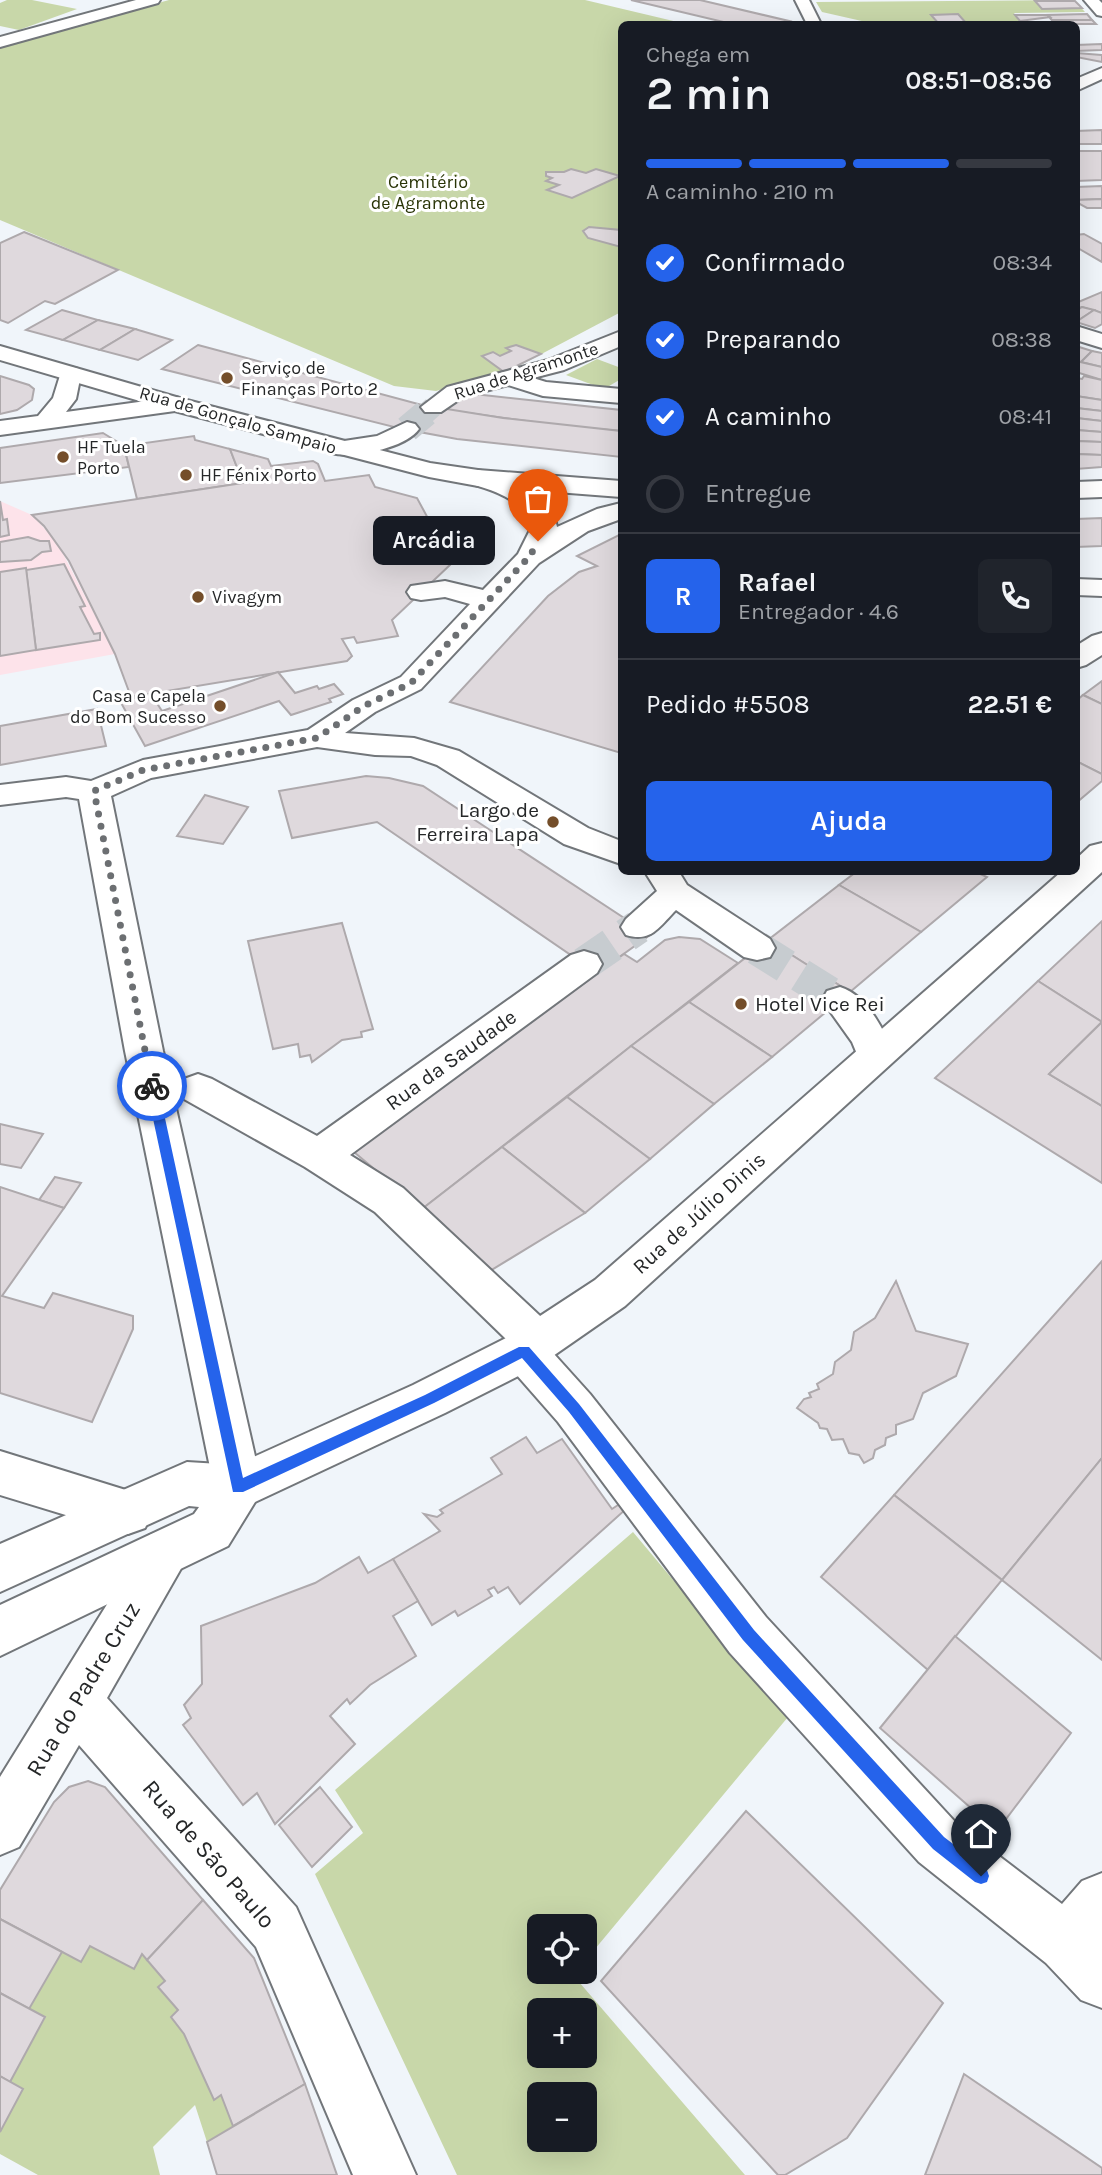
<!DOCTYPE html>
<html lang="pt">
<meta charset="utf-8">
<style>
body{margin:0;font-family:Karla,sans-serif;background:#20242c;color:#f1f3f6;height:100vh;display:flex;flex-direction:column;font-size:26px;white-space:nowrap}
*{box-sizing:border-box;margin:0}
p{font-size:23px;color:#9ea1a6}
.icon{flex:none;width:38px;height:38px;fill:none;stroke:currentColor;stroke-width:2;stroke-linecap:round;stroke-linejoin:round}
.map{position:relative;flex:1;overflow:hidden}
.details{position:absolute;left:618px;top:21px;width:462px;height:854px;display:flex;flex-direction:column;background:#171b24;border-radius:10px;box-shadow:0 7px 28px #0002}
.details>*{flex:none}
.fabs{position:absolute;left:527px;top:1914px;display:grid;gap:14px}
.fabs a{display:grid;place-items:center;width:70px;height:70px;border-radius:10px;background:#171b24;box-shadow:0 7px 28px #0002;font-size:35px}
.pin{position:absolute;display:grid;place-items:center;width:60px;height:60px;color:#fff;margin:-72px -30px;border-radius:50% 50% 50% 0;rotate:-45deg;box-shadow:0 0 7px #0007}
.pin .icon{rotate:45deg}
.courier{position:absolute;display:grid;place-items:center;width:70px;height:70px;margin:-35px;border:5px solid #2563eb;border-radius:50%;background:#fff;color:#222;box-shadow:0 2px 9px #0007}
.bubble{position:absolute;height:49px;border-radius:10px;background:#171b24;box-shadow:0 7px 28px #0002;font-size:23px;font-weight:600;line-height:49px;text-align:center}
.headline em{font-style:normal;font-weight:600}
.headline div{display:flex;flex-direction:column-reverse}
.headline{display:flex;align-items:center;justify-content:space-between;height:119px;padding:0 28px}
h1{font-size:46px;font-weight:600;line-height:52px}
.bar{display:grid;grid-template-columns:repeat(4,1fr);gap:10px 7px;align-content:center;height:84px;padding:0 28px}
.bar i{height:9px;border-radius:5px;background:#363941}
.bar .active{background:#2563eb}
.bar p{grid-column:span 4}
.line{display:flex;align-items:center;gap:18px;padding:0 28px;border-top:2px solid #363941}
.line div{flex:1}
.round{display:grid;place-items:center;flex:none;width:74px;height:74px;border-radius:10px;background:#20242c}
ol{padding:0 28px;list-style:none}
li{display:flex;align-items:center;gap:21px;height:77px}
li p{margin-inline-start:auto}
li .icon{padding:7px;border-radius:50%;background:#2563eb;color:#fff;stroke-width:4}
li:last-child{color:#9ea1a6}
li i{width:38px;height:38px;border:4px solid #363941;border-radius:50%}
.cta{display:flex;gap:14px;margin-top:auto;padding:14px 28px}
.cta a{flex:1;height:80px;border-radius:10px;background:#2563eb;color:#fff;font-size:28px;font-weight:600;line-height:80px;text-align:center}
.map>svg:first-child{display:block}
</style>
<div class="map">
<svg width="1102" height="2175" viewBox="0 0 1102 2175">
<rect width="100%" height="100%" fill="#f0f5fa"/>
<polygon fill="#fde3ea" points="0,501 32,515 57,542 115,654 0,675"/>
<g fill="#c8d7a9" fill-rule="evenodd">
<polygon points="7,0 32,0 77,9 19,30 0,26 0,3"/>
<polygon points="169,0 585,0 686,24 621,24 621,312 513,369 436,391 394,386 0,220 0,47"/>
<polygon points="1074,0 1085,12 1014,13 1020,21 1032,21 1036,24 967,24 958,14 932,15 939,24 875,24 822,12 816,2"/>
<polygon points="597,359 621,368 621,379 604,389 566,375"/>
<path d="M633 1532 788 1717 585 1961 584 1927H539V1972H575L573 1975 745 2175H457L315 1874 363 1833 335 1790ZM539 2011H584V2056H539ZM539 2095H584V2140H539Z"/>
<polygon points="90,1946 134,1969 142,1954 165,1981 158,1987 178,2010 171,2017 184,2034 214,2099 221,2095 233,2126 207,2142 195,2105 153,2147 160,2175 38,2175 0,2154 0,2132 10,2082 45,2018 29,2009 62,1952 81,1962"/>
</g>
<g fill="#dfd9dd" stroke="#aea9ac" stroke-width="2">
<polygon points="631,0 700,0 789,21 780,24 732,24"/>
<polygon points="1035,1 1075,1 1082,8 1042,9"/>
<polygon points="958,14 967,24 939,24 931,15"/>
<polygon points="1087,14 1092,20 1052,20 1047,15"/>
<polygon points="1015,15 1047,15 1050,17 1020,21"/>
<polygon points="1052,20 1092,20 1096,24 1056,24"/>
<polygon points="1102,44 1102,50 1076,51 1076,45"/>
<polygon points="1076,53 1102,55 1102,62 1076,57"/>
<polygon points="1102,130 1102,144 1076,144 1076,131"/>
<polygon points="1076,151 1102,151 1102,180 1076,181"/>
<polygon points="571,169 586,173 596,169 620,176 572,198 547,190 559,185 546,181 552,178 546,176 546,172 564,172"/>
<polygon points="1102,186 1102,199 1076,200 1076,187"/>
<polygon points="1102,199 1102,208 1087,208 1076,202 1076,200"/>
<polygon points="589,227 621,230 621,247 588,238 583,231"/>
<polygon points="24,232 118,270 55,304 45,301 8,323 0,320 0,243"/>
<polygon points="1084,234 1102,244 1102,262 1076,247 1076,235"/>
<polygon points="1102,292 1102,313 1082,307 1076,309 1076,303"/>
<polygon points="1082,307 1094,310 1076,322 1076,311"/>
<polygon points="62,310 98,320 63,340 26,330"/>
<polygon points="1094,310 1102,313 1102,324 1095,328 1076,322"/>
<polygon points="98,320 135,329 100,350 63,340"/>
<polygon points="135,329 172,340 138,360 100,350"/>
<polygon points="198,345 422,405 398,428 162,369"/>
<polygon points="516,345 541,354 504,372 482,356 493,352 500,356 511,351 506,348"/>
<polygon points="1076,346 1092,351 1081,362 1076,361"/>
<polygon points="1092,351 1102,353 1102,367 1081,362"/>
<polygon points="1076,361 1102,367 1102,380 1076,372"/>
<polygon points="0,376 29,385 34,389 32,400 17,410 0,414"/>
<polygon points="1084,376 1102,380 1102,400 1076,396 1077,378 1082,379"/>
<polygon points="465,393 621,410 621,431 563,426 439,409"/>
<polygon points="1076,396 1102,400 1102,411 1076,408"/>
<polygon points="422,405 503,418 621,431 621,457 457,439 398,428"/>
<polygon points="1076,408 1102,411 1102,421 1076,418"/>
<polygon points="1076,418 1102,421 1102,432 1076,430"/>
<polygon points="1076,430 1102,432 1102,442 1076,441"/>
<polygon points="103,433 124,446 129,467 0,483 0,448"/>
<polygon points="194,436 195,440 230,449 243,483 137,499 124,446"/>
<polygon points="1076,441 1102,442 1102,455 1076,454"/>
<polygon points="230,449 268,459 271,466 313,461 318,464 325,481 369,475 375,487 417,498 452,563 392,620 398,636 357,643 354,637 342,639 352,656 347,661 131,697 115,654 69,561 44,526 32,515 243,483"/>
<polygon points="1076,454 1102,455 1102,467 1076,469"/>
<polygon points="0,501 3,520 7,519 9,535 0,537"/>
<polygon points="1102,518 1102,546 1076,547 1076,519"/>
<polygon points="621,534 621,753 450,702 548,596 579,572 597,566 577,556"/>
<polygon points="28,537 40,541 49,541 51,551 42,552 31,560 0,562 0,542"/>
<polygon points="64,564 85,606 80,607 94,634 100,633 100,640 36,650 26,570"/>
<polygon points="26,568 36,650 0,656 0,572"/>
<polygon points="278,672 295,693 317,686 319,689 334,684 343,694 329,699 331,702 291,715 279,701 145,746 120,701 151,694 162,711"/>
<polygon points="1102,681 1102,704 1083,695"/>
<polygon points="1083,695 1102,704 1102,774 1076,761 1076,701"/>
<polygon points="97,709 106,746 0,765 0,726"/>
<polygon points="1076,761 1102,774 1102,781 1076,803"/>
<polygon points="366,776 389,778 423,786 650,935 597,973 377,822 292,838 279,791"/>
<polygon points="205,795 248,807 223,844 177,836"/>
<polygon points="856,872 976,872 987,877 921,932 839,885"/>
<polygon points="839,885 921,932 850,992 768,940"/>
<polygon points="1102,921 1102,1022 1038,981"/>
<polygon points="342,923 373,1029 361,1032 362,1037 342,1040 312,1062 310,1055 300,1057 298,1044 273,1049 248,941"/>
<polygon points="679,937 700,939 738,963 422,1209 354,1152 624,954 637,962 665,940"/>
<polygon points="768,940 850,992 772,1057 689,1002"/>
<polygon points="1038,981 1102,1022 1049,1074 1102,1106 1102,1183 935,1078"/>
<polygon points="689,1002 772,1057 714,1104 631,1046"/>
<polygon points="1102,1022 1102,1106 1049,1074"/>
<polygon points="631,1046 714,1104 650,1159 567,1097"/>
<polygon points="567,1097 650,1159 585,1213 502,1147"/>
<polygon points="0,1124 43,1134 21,1168 0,1164"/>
<polygon points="502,1147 585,1213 485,1274 422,1209"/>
<polygon points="55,1177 81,1183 64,1208 39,1200"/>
<polygon points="0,1187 64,1208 2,1296 44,1308 53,1293 133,1316 133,1329 92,1422 0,1393"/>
<polygon points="1102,1261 1102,1458 1002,1580 894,1495"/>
<polygon points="896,1281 916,1331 968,1344 956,1376 923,1393 913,1419 896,1425 896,1434 886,1438 885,1445 875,1450 873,1458 864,1463 859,1455 849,1453 843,1439 832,1440 827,1429 820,1428 818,1423 797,1408 804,1399 811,1397 809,1393 819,1389 817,1384 833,1374 835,1362 851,1350 854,1332 875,1318"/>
<polygon points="526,1437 537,1453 562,1439 612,1509 621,1503 626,1509 520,1604 508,1587 498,1593 494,1587 488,1590 492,1596 458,1616 455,1611 432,1625 393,1559 440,1531 424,1514 437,1517 443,1513 440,1510 502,1474 491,1458"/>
<polygon points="1102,1458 1102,1660 1002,1580"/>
<polygon points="894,1495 1002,1580 928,1670 821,1577"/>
<polygon points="359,1557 368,1573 393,1559 418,1601 393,1616 416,1656 370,1685 350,1704 347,1699 330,1716 355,1744 275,1824 257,1793 243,1805 183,1725 191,1718 184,1705 202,1684 201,1626 315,1583"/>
<polygon points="955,1636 1071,1733 997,1831 880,1728"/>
<polygon points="88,1781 105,1787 203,1900 147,1960 142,1954 134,1969 90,1946 81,1962 0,1919 0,1890 54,1802 69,1787"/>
<polygon points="320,1787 352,1827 312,1867 279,1825"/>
<polygon points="746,1811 943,2003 847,2138 785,2175 778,2175 601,1981"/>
<polygon points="203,1900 254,1958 305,2084 233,2126 221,2095 214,2100 184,2034 171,2017 178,2010 158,1987 165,1981 147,1960"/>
<polygon points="0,1919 62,1952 29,2009 0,1993"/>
<polygon points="0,1993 45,2017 10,2082 0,2076"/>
<polygon points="964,2074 1102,2168 1102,2175 925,2175"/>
<polygon points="0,2076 23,2089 0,2132"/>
<polygon points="305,2084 337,2175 217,2175 207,2142"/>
</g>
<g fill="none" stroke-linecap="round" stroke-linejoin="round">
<polyline stroke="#c7ccd0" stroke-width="21" stroke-dasharray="21 10" stroke-linecap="butt" points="424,415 433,407"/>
<polyline stroke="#c7ccd0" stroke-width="27" stroke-dasharray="27 13" stroke-linecap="butt" points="407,429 426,413"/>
<g stroke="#c7ccd0" stroke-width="34" stroke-dasharray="34 17" stroke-linecap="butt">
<polyline points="757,948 840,1000"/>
<polyline points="584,964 638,927"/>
</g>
<g stroke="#72767a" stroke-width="4">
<g id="minor">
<polygon points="136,0 160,0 158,3 0,47 0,37"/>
<polygon points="795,0 809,0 821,24 807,24"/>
<polygon points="1102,68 1102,79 1076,91 1076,79"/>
<polygon points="1076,326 1102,334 1102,348 1076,340"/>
<polygon points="621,331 621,346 564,370 533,378 546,382 621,389 621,403 543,396 508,385 463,397 441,412 425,412 421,407 447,387 548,360"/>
<polygon points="70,367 78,369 81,374 76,399 66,412 175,397 183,399 187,404 183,409 175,411 0,435 0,421 38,416 53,398 62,369"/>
<path d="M407 422 415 424 419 429C406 448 353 459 331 453L328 448 331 443 377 436Z"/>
<path d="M478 470C511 479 550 490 557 527L597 509 621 503V519L588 531 539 563 421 689 375 712 345 733 414 738 459 751 588 828 621 841V864L564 844 437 765 411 756 375 755 317 747 151 778 111 796 163 1051 262 1487 255 1502 238 1509 221 1502 214 1487 125 1051 79 799 66 797 0 805V785L66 777 91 781 143 760 308 730 353 700 401 677 470 604 445 597 421 600 411 598 407 592 411 586 445 581 483 590 518 554 532 526C520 498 497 492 469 483L465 478 469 473Z"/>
<polygon points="1076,579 1102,580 1102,596 1076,595"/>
<polygon points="1102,633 1102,655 1086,665 1076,668 1076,646 1092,636"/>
<path d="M645 872H679L687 885 770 939 775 948 770 957 757 960 744 957 676 910C659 927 651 943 626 935L621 927 626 919 657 891Z"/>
<polygon points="584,951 597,955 602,964 597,973 350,1155 403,1188 554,1329 560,1342 554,1354 590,1394 766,1617 957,1824 1062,1904 1082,1881 1102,1873 1102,2008 1081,2000 1046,1963 919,1862 730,1653 558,1422 508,1365 502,1351 507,1340 375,1212 305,1167 184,1099 179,1089 184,1079 198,1074 212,1079 317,1136 571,955"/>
<path d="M840 987C867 995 885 1031 894 1056L888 1066 875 1070 862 1066 852 1042 822 1000 827 991Z"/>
<polygon points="0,1451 145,1496 152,1512 145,1528 128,1534 0,1495"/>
<polygon points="167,1528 184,1535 191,1551 107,1698 296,1907 416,2175 353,2175 256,1947 79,1745 19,1847 0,1855 0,1777 150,1535"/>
</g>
</g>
<g stroke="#72767a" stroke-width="4">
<g id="major">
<polygon points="1084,0 1099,0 1102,3 1102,16 1097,15"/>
<polygon points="0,346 183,399 430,463 478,470 621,481 621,497 478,486 429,477 167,409 0,360"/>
<polygon points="1102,481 1102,497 1076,498 1076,482"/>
<polygon points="1102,843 1102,872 625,1306 540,1365 445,1413 255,1502 228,1546 0,1656 0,1605 194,1514 199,1507 189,1506 0,1592 0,1544 187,1462 236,1465 413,1385 508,1337 595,1280 1061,872 1076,872 1076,859 1090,846"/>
</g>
</g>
<use href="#minor" fill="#fff" fill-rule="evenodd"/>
<use href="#major" fill="#fff" fill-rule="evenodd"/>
</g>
<polygon fill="#2563eb" points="152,1081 158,1086 243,1478 425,1395 519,1347 529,1347 579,1404 754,1630 944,1837 987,1870 989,1876 987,1882 981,1884 975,1882 933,1849 743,1640 569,1412 522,1358 434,1403 243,1492 233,1492 146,1086"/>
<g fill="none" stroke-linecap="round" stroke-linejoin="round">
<polyline stroke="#6c6f72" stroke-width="7" stroke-dasharray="0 12.6" points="152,1086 94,791 143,770 317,738 364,706 411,683 530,556 538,541"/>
</g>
<g fill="#744e2a" stroke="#fff" stroke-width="2.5">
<circle cx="227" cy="378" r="7"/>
<circle cx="63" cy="457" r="7"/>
<circle cx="186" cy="475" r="7"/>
<circle cx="198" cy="597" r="7"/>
<circle cx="220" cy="706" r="7"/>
<circle cx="553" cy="822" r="7"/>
<circle cx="741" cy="1004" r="7"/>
</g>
<g text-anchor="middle" stroke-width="6" stroke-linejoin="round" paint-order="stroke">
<g font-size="18" fill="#293406" stroke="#fff">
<text x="428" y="188">Cemitério<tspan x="428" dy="21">de Agramonte</tspan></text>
</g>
<g font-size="18" fill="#252728" stroke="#fff" text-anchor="start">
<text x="241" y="374">Serviço de<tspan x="241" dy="21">Finanças Porto 2</tspan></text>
<text x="77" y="453">HF Tuela<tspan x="77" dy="21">Porto</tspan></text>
<text x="200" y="481">HF Fénix Porto</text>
<text x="212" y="603">Vivagym</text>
<text x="206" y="702" text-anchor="end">Casa e Capela<tspan x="206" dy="21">do Bom Sucesso</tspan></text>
</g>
<g font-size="18" fill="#252728" stroke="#fff">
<text transform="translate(526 371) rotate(-18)" y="6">Rua de Agramonte</text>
<text transform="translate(238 420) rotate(16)" y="6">Rua de Gonçalo Sampaio</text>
</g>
<g font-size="21" fill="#252728" stroke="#fff" text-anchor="end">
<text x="539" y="817">Largo de<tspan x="539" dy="24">Ferreira Lapa</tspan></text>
<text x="755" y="1011" text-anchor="start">Hotel Vice Rei</text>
</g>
<g font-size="21" fill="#252728" stroke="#fff">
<text transform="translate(451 1060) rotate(-36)" y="7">Rua da Saudade</text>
<text transform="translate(699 1213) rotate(-42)" y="7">Rua de Júlio Dinis</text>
</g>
<g font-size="24" fill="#252728" stroke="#fff">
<text transform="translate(83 1689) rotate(-59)" y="8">Rua do Padre Cruz</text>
<text transform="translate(209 1854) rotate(49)" y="8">Rua de São Paulo</text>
</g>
</g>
</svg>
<div class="fabs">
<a><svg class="icon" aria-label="locate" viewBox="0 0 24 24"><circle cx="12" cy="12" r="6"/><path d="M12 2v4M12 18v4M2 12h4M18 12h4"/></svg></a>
<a>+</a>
<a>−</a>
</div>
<div class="pin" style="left:538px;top:541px;background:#ea580c"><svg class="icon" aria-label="bag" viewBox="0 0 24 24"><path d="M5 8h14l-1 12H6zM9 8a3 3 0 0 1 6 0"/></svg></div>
<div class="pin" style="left:981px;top:1876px;background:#1f2937"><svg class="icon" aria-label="home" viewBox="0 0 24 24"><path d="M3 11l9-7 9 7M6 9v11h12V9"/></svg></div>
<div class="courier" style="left:152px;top:1086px"><svg class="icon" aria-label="bike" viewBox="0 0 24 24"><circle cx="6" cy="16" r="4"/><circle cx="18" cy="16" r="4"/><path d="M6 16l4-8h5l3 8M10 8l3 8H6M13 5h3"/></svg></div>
<div class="bubble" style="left:373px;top:516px;width:122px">Arcádia</div>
<section class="details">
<div class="headline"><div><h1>2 min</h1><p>Chega em</p></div><em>08:51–08:56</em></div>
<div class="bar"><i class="active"></i><i class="active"></i><i class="active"></i><i></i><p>A caminho · 210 m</p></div>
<ol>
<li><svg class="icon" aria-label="check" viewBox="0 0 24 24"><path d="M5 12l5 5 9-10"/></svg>Confirmado<p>08:34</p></li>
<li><svg class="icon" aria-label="check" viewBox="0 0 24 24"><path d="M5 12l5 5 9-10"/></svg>Preparando<p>08:38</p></li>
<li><svg class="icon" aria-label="check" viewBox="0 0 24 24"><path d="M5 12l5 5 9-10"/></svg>A caminho<p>08:41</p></li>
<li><i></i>Entregue</li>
</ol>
<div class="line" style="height:126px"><b class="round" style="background:#2563eb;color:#fff">R</b><div><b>Rafael</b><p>Entregador · 4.6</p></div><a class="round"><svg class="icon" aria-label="phone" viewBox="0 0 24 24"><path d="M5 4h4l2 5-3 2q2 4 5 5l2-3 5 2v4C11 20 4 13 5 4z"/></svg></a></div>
<div class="line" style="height:91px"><div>Pedido #5508</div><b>22.51 €</b></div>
<div class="cta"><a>Ajuda</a></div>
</section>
</div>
